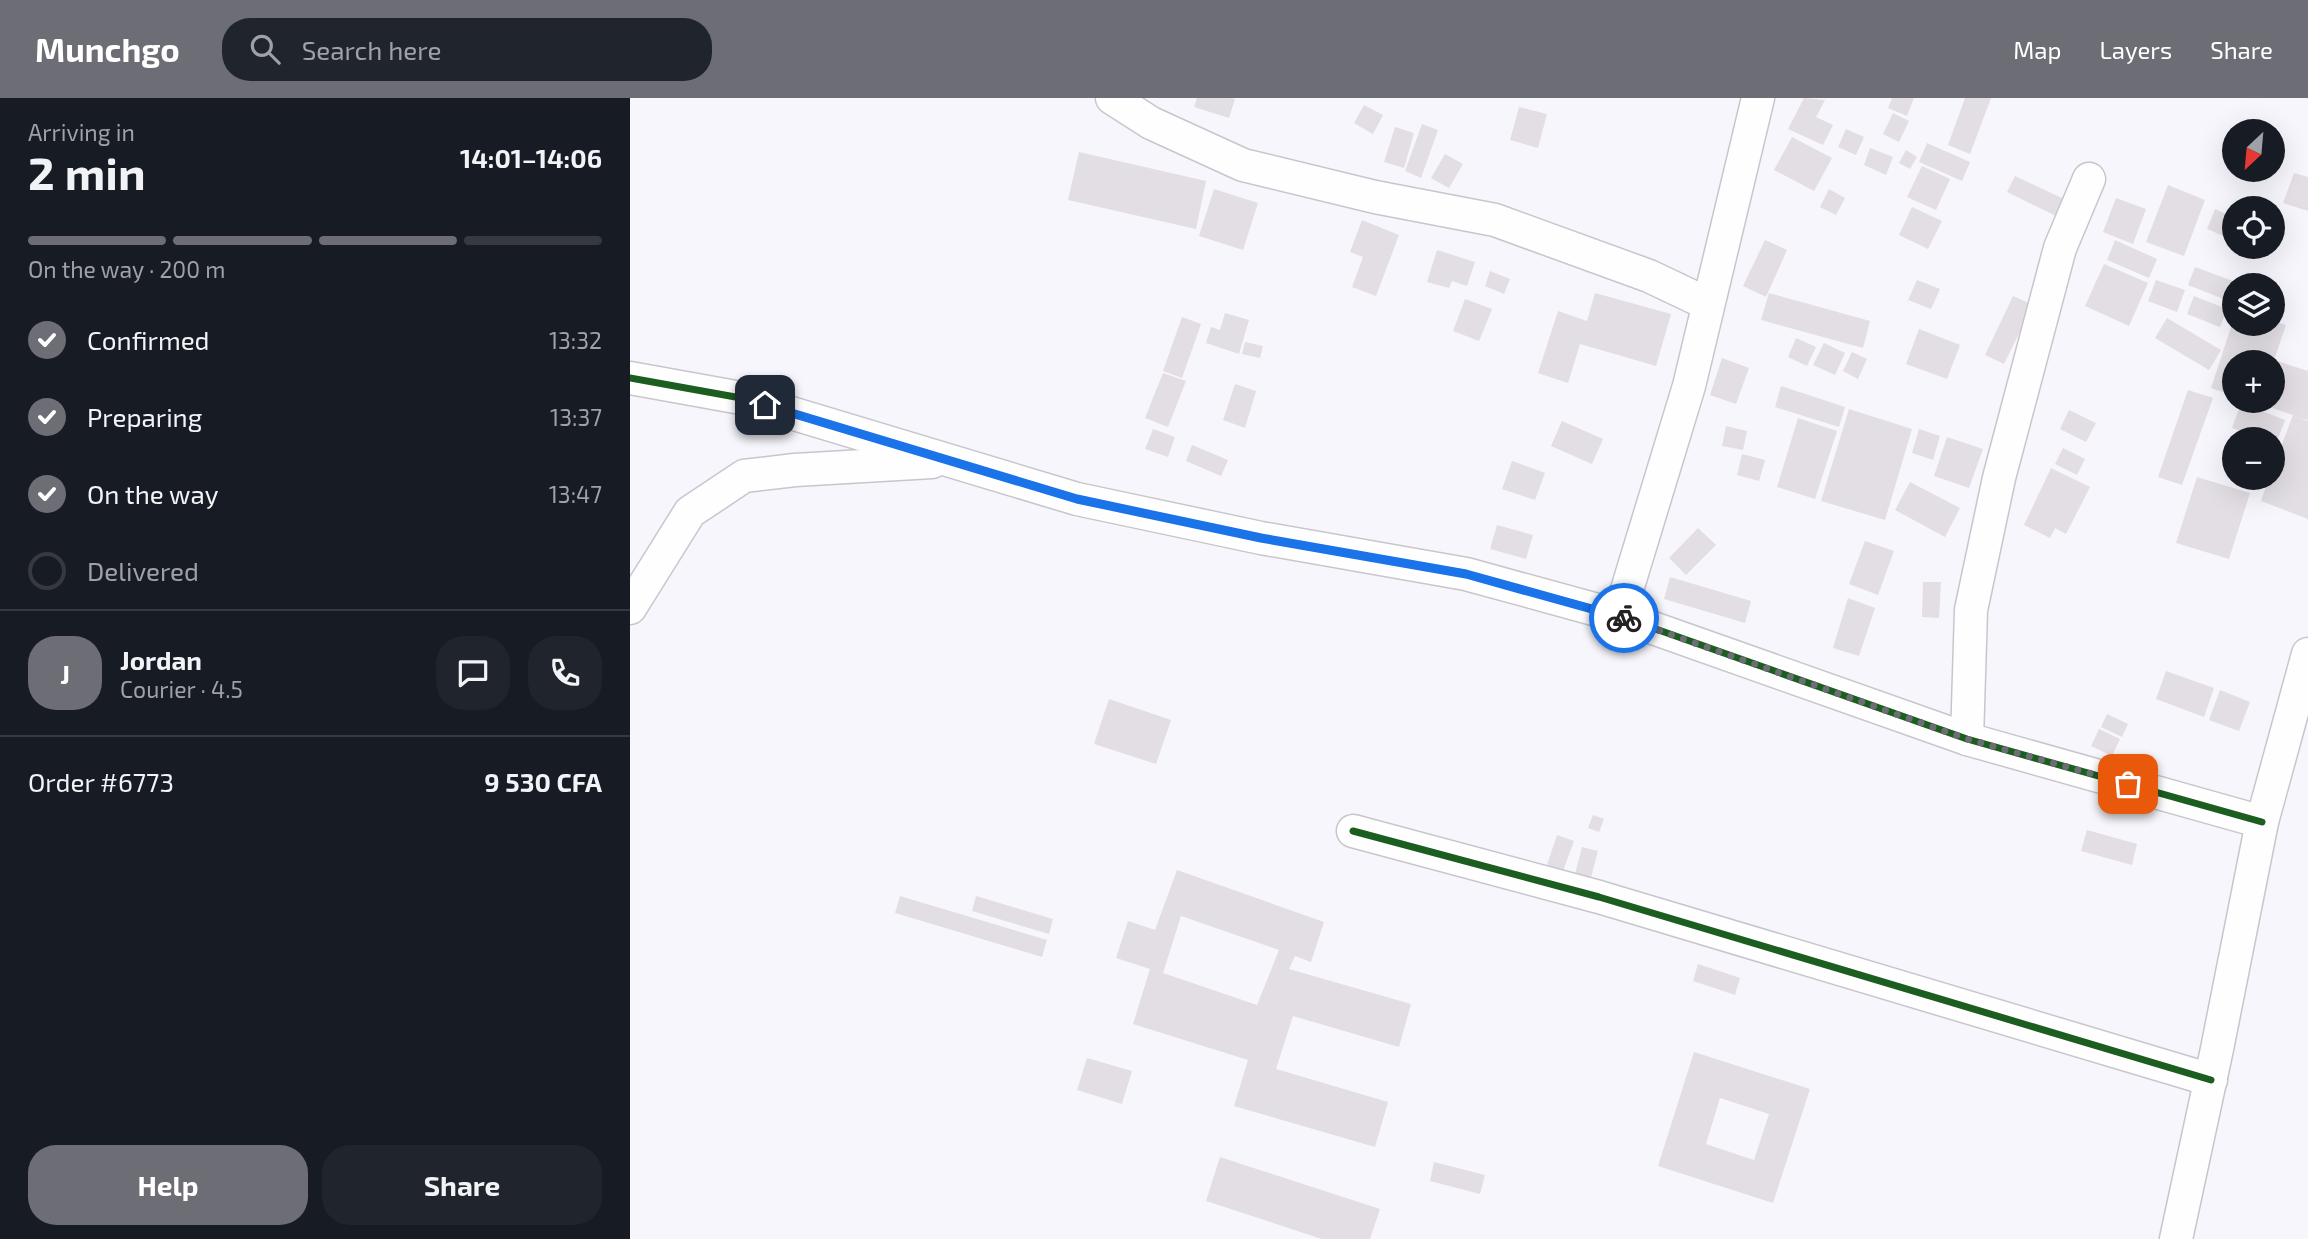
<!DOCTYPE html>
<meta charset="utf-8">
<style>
body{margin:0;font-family:"Exo 2",sans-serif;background:#20242c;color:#f1f3f6;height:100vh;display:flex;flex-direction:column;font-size:26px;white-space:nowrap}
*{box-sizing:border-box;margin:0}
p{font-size:23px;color:#9ea1a6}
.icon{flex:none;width:38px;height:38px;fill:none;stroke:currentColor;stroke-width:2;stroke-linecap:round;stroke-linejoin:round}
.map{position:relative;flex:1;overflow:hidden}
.details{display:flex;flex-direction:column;background:#171b24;width:630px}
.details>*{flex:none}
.needle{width:46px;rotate:206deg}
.buttons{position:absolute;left:1592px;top:21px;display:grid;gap:14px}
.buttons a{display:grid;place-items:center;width:63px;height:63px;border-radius:50%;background:#171b24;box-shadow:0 7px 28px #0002;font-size:35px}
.pin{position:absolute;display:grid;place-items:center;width:60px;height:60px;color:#fff;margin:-30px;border-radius:14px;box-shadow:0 4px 10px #0006}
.courier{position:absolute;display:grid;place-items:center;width:70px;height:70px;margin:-35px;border:5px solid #1a73e8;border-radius:50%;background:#fff;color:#222;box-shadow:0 2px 9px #0007}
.head em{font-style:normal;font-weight:700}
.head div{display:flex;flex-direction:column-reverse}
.head{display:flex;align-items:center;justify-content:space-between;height:119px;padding:0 28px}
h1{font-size:46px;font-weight:700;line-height:52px}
.bar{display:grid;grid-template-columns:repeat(4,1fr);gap:10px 7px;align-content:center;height:84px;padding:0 28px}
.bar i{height:9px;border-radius:5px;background:#363941}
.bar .selected{background:#6d6d75}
.bar p{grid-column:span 4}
.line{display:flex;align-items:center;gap:18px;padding:0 28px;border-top:2px solid #363941}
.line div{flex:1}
.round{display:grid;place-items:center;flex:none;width:74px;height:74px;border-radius:28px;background:#20242c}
ol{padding:0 28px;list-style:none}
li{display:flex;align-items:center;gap:21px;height:77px}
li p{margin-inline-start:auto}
li .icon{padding:7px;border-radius:50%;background:#6d6d75;color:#fff;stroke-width:4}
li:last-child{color:#9ea1a6}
li i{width:38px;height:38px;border:4px solid #363941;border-radius:50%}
.action{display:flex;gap:14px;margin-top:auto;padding:14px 28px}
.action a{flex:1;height:80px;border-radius:28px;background:#6d6d75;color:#fff;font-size:28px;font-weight:700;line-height:80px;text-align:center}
.action a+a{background:#20242c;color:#f1f3f6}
header{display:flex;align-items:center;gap:42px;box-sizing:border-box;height:98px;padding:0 35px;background:#6d6d75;color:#fff}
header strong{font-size:33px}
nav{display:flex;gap:38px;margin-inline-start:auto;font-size:24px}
.search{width:490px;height:63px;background:#20242c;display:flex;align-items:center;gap:18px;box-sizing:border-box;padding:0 24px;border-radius:28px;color:#9ea1a6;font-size:26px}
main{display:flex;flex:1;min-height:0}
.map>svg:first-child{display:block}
</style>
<header>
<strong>Munchgo</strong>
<div class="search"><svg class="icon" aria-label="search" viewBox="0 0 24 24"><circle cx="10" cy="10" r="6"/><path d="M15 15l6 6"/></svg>Search here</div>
<nav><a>Map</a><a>Layers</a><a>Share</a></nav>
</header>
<main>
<section class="details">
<div class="head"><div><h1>2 min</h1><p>Arriving in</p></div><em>14:01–14:06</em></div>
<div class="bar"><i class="selected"></i><i class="selected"></i><i class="selected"></i><i></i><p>On the way · 200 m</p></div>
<ol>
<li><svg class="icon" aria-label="check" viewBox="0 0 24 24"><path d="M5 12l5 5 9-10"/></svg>Confirmed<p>13:32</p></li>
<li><svg class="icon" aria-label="check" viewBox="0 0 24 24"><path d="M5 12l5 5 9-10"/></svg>Preparing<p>13:37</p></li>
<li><svg class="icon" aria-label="check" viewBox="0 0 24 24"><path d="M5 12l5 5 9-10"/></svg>On the way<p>13:47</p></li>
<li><i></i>Delivered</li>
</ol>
<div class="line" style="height:126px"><b class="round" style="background:#6d6d75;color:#fff">J</b><div><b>Jordan</b><p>Courier · 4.5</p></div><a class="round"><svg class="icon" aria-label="chat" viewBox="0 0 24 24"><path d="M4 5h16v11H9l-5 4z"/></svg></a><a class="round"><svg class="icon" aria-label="phone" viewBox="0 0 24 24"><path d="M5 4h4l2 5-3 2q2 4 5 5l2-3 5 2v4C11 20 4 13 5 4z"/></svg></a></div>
<div class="line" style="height:91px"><div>Order #6773</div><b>9 530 CFA</b></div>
<div class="action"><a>Help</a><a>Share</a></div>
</section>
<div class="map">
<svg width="1678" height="1141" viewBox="0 0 1678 1141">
<rect width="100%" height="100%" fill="#f7f6fc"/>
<g fill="#e2dee4" fill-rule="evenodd">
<polygon points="567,0 601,0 605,1 599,20 564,9"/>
<polygon points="1174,0 1195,2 1186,19 1203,27 1193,47 1158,31"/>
<polygon points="1262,0 1284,0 1277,18 1258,10"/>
<polygon points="1335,0 1361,0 1340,56 1318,47"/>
<polygon points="734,7 753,17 743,36 724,25"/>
<polygon points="889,9 917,16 908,50 880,42"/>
<polygon points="1263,15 1279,23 1269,44 1253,36"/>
<polygon points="792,26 808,32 791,80 775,73"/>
<polygon points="765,29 784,35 774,70 754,64"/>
<polygon points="1216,31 1234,39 1226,57 1208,49"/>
<polygon points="1162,39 1202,60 1184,93 1144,72"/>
<polygon points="1297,45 1340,64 1332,83 1289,64"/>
<polygon points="1240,50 1263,59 1256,77 1234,67"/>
<polygon points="1276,52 1287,59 1280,71 1269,65"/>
<polygon points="449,54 576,83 566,131 438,102"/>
<polygon points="815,56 833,66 819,90 801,80"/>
<polygon points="1292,68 1320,81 1306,112 1277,99"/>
<polygon points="1664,75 1678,79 1678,113 1653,105"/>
<polygon points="1385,78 1434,101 1426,118 1377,94"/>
<polygon points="1538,87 1575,102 1554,158 1516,144"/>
<polygon points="584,91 628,105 613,152 569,138"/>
<polygon points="1199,91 1215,100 1206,117 1190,109"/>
<polygon points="1486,100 1516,111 1503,146 1473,134"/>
<polygon points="1282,109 1312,123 1298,151 1269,137"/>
<polygon points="1585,111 1605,120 1605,143 1577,131"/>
<polygon points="732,122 769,137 746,198 722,189 733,159 720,154"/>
<polygon points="1135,142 1157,152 1136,199 1113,188"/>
<polygon points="1485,142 1527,161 1519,180 1477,162"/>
<polygon points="807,152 845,164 837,188 822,183 819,190 797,184"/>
<polygon points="1474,166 1518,185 1499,228 1455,208"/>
<polygon points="1565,169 1603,183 1596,202 1558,187"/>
<polygon points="860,173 880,181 874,196 855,188"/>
<polygon points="1287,182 1310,191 1301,211 1278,202"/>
<polygon points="1526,182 1555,192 1547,214 1518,203"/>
<polygon points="965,195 1041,216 1026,268 950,246 938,285 908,275 928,213 957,223"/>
<polygon points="1139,195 1240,223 1233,250 1131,222"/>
<polygon points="1383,198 1403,207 1374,266 1355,257"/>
<polygon points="1564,198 1597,211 1590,229 1557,216"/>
<polygon points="835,201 862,211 849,243 823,233"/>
<polygon points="595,215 619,222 609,256 576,245 581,229 590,232"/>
<polygon points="552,219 571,226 552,280 533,273"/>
<polygon points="1537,220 1591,252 1579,272 1525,240"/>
<polygon points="1604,220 1605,226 1643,226 1643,223 1656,227 1644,262 1678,273 1678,322 1669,320 1678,323 1678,421 1631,403 1639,380 1643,380 1643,370 1663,317 1621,303 1643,303 1643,264 1605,264 1605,298 1581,290"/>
<polygon points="1289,231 1330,247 1317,281 1276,266"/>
<polygon points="1166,240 1186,249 1177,268 1158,259"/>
<polygon points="615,244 633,248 630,260 612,256"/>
<polygon points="1194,245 1215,255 1205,277 1183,267"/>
<polygon points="1222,254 1237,261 1228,281 1213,273"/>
<polygon points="1092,260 1119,270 1106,306 1080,297"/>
<polygon points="533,275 556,283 538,329 515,320"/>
<polygon points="605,286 626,293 615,330 593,322"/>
<polygon points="1151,288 1215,309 1209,329 1145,309"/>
<polygon points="1558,292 1583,300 1552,387 1528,379"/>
<polygon points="1611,305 1655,322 1646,346 1643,345 1643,341 1633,341 1602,330"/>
<polygon points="1219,311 1282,331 1255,422 1191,403"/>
<polygon points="1439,312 1466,325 1456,344 1430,331"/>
<polygon points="1168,320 1207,333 1185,401 1147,389"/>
<polygon points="932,323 973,341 962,366 921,348"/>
<polygon points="1096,328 1117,333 1113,352 1092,348"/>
<polygon points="523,331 545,339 538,359 515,351"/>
<polygon points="1289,331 1310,338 1303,362 1282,355"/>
<polygon points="1317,339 1353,351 1339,390 1304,378"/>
<polygon points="562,347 598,362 591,378 556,363"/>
<polygon points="1433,350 1455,361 1447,377 1425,366"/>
<polygon points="1112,356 1135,362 1129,383 1107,377"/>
<polygon points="882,363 915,375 905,402 872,391"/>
<polygon points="1421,370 1460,389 1436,436 1425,430 1420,440 1394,427"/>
<polygon points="1567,379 1620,395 1599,461 1546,445"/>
<polygon points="1280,384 1330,410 1315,439 1265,412"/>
<polygon points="867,427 903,437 896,461 860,451"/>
<polygon points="1068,430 1086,447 1056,477 1039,460"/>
<polygon points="1235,443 1264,453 1248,497 1219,486"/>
<polygon points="1040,479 1121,503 1115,525 1034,501"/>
<polygon points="1293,484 1311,484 1309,520 1292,519"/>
<polygon points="1218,500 1245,510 1229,558 1203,550"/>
<polygon points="1536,573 1584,590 1574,619 1526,601"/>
<polygon points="1590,592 1620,604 1609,633 1579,622"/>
<polygon points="479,601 541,622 526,666 464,646"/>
<polygon points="1477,616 1498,626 1492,639 1471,629"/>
<polygon points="1469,631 1490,641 1482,658 1461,648"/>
<polygon points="963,717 974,721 969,734 958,730"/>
<polygon points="1457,732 1507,746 1502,767 1451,753"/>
<polygon points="927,737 944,743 933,773 917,767"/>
<polygon points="952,749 968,753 960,783 944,780"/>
<path d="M547 772 694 824 681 864 665 858 659 871 781 906 769 949 663 918 646 971 758 1004 745 1049 604 1008 618 962 503 926 520 871 486 860 498 823 525 832ZM551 818 649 852 627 907 533 875Z"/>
<polygon points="270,798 417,842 412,859 265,815"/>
<polygon points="346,798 423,821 419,836 342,813"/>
<polygon points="1068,866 1110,880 1105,897 1063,883"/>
<path d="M1064 954 1180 991 1143 1105 1028 1068ZM1090 1000 1139 1016 1124 1062 1076 1046Z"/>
<polygon points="457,960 502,973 492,1006 447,992"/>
<polygon points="590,1059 750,1111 740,1141 692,1141 576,1103"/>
<polygon points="804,1064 855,1077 850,1096 800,1083"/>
</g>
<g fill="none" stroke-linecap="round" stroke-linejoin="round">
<g stroke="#c7c6cd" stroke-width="35">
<g id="minor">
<polyline points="482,0 521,25 613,67 745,99 865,122 1019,178 1078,206"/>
<polyline points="0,280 111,300 447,401 631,440 836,476 989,518 1337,641 1632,724"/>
<polyline points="0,510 60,414 114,378 165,372 302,364"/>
<polyline points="989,518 1059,288 1128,0"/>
<polyline points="1337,641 1341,512 1369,380 1430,150 1459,81"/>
<polyline points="723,733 969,799 1581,982"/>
<polyline points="1546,1141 1587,951 1632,724 1678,556"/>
</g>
</g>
<use href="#minor" stroke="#fefeff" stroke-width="32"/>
<g stroke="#fff" stroke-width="11">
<g id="cycleway">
<polyline points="0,280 111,300 447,401 631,440 836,476 989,518 1337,641 1632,724"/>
<polyline points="723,733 969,799 1581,982"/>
</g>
</g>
<use href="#cycleway" stroke="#1b5e20" stroke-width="7"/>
</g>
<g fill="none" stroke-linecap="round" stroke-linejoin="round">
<polyline stroke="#6d6d75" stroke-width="7" stroke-dasharray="0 12.6" points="994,520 1337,641 1498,686"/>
<polyline stroke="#1a73e8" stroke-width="9" points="135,307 447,401 631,440 836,476 994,520"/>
</g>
</svg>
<div class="buttons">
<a><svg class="needle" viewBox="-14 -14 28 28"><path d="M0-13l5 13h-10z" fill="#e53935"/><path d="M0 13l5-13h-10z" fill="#9ea1a6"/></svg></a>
<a><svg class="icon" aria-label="locate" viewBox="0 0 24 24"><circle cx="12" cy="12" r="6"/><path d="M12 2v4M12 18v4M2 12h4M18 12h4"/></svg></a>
<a><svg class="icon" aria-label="layers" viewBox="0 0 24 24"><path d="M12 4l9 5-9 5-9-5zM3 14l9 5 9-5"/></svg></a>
<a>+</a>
<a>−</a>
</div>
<div class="pin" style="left:1498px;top:686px;background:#ea580c"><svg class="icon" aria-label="bag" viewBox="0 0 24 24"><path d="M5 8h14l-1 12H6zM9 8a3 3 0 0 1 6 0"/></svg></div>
<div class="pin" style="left:135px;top:307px;background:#1f2937"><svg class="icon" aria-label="home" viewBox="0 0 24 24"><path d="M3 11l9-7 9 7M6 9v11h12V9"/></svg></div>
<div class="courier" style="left:994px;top:520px"><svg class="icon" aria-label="bike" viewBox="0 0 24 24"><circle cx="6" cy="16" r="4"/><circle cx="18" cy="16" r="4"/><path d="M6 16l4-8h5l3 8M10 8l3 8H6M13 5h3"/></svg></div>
</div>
</main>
